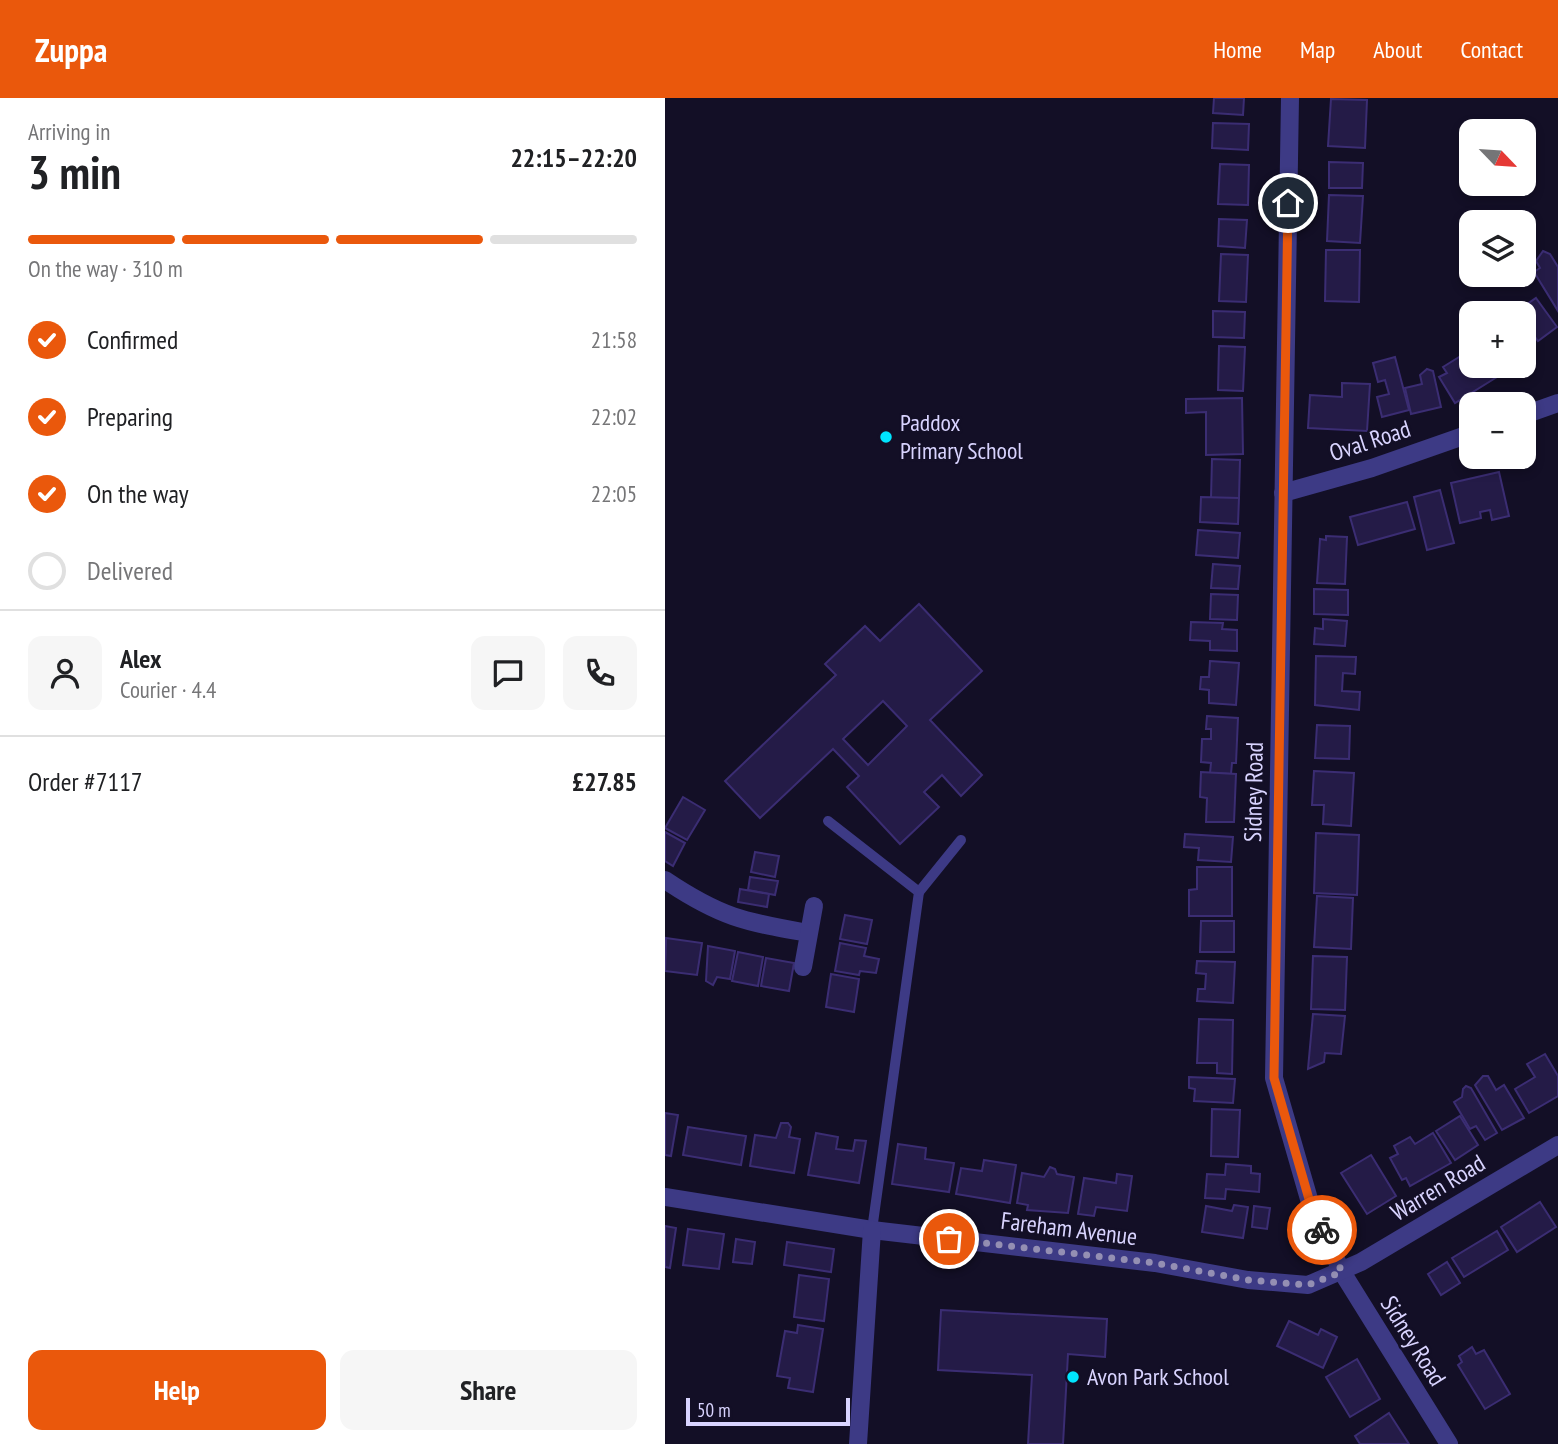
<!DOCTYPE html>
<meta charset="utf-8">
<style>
body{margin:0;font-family:"PT Sans Narrow",sans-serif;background:#f6f6f6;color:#202124;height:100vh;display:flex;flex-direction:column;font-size:26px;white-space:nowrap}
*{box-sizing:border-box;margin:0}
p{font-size:23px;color:#757577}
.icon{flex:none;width:38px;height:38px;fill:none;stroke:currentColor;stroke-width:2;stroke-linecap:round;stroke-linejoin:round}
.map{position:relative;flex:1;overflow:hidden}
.sheet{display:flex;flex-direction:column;background:#fff;width:665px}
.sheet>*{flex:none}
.needle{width:46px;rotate:115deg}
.buttons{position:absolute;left:794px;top:21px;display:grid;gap:14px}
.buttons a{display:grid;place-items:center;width:77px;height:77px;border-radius:14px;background:#fff;box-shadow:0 4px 10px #0003;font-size:35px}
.scale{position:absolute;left:21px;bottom:18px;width:164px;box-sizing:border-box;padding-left:7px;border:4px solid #d9d4ff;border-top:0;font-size:19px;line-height:24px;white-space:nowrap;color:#d9d4ff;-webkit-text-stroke:5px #130f26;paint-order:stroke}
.pin{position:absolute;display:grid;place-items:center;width:60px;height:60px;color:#fff;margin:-30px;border:4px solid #fff;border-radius:50%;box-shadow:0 2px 7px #0007}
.courier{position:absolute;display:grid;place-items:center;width:70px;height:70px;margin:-35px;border:5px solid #ea580c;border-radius:50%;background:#fff;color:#222;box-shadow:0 2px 9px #0007}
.headline em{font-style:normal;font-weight:600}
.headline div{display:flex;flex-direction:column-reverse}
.headline{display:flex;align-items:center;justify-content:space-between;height:119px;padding:0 28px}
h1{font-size:46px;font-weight:600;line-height:52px}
.bar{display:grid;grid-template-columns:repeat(4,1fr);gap:10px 7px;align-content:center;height:84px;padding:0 28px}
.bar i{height:9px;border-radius:5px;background:#e0e0e0}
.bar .selected{background:#ea580c}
.bar p{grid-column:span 4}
.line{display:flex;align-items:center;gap:18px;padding:0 28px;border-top:2px solid #e0e0e0}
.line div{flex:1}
.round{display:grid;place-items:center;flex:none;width:74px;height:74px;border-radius:14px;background:#f6f6f6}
ol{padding:0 28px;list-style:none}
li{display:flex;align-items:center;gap:21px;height:77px}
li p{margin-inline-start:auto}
li .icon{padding:7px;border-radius:50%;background:#ea580c;color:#fff;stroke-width:4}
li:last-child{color:#757577}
li i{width:38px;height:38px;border:4px solid #e0e0e0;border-radius:50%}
.button{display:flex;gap:14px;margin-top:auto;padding:14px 28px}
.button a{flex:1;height:80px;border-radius:14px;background:#ea580c;color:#fff;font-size:28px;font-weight:600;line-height:80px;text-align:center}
.button a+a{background:#f6f6f6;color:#202124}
header{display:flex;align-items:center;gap:42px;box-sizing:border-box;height:98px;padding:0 35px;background:#ea580c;color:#fff}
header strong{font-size:33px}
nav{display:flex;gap:38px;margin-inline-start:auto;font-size:24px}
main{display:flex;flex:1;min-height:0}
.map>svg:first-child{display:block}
</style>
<header>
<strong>Zuppa</strong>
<nav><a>Home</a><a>Map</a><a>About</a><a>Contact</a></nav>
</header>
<main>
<section class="sheet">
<div class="headline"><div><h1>3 min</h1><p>Arriving in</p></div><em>22:15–22:20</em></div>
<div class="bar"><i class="selected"></i><i class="selected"></i><i class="selected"></i><i></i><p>On the way · 310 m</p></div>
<ol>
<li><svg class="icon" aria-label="check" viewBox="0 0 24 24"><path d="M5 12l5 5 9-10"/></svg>Confirmed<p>21:58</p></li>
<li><svg class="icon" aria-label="check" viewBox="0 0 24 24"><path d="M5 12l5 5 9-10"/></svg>Preparing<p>22:02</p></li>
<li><svg class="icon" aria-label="check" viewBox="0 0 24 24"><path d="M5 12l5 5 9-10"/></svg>On the way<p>22:05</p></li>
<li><i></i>Delivered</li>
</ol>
<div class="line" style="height:126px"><a class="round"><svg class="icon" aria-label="person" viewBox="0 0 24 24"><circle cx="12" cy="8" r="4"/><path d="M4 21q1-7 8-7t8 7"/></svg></a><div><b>Alex</b><p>Courier · 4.4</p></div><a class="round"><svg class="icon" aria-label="chat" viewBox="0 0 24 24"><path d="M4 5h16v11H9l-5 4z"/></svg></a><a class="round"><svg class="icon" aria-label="phone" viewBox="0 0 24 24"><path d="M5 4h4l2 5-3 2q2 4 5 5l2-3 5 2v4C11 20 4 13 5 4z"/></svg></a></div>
<div class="line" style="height:91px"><div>Order #7117</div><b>£27.85</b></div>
<div class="button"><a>Help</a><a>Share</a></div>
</section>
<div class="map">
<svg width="893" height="1346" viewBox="0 0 893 1346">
<rect width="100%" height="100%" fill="#130f26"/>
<g fill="#241b47" stroke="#3b2d73" stroke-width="2" fill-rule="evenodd">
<polygon points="549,0 579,0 578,17 548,15"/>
<polygon points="666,1 702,2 700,50 663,48"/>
<polygon points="548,25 584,26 583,52 547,50"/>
<polygon points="664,64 698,65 697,90 664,90"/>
<polygon points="555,66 584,67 583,107 553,106"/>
<polygon points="664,97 698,98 695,145 662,143"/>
<polygon points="554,121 582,122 580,150 553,148"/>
<polygon points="661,152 695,152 694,204 660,203"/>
<polygon points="878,153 885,156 893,169 893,213 869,174 875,170 871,163"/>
<polygon points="556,156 583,157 581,204 554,203"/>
<polygon points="871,200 892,229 873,243 859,224 859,215 852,213"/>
<polygon points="548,213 580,214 579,240 548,239"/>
<polygon points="554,248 580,249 578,293 553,292"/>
<polygon points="807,251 807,268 825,268 832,279 790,305 774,279 782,275 778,269"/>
<polygon points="730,259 744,312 717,319 712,299 724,296 720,282 713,284 708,265"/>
<polygon points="762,271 768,273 776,309 746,316 740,290 757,286 755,277"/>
<polygon points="677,285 705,286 702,333 643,330 645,297 677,299"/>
<polygon points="577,300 578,356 541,357 541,314 521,315 521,301"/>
<polygon points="547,361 575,362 574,400 546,400"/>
<polygon points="834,374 844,418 827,422 825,412 815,414 816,420 795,425 786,385"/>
<polygon points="775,392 789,445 762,452 749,399"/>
<polygon points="536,399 574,400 573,426 535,424"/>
<polygon points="742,404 750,431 693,447 685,419"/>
<polygon points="533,432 575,435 573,460 531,457"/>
<polygon points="661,438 682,439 680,486 652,485 655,441 661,442"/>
<polygon points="548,466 575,468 573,491 546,490"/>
<polygon points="649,491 683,492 683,517 649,516"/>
<polygon points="546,496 573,497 572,522 545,521"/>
<path d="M254 506 317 573 265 622 317 677 296 698 277 677 259 694 274 709 235 746 182 689 194 678 168 651 95 720 60 683 171 577 160 566 200 528 215 543ZM218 603 242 628 203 667 178 641Z"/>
<polygon points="658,521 682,523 680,548 649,546 650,530 658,531"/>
<polygon points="526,524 558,525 557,531 572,532 572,553 545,552 545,543 525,542"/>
<polygon points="651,558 691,559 690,576 678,575 677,593 695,594 694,612 650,607"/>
<polygon points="545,563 574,565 571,607 544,605 544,592 535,591 536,579 544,579"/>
<polygon points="542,618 573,620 571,665 567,665 566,676 545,675 546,665 536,664 537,641 546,641 546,631 541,631"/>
<polygon points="652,627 685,628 684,661 650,660"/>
<polygon points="649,673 689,675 686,728 658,726 659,707 647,707"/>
<polygon points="536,674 571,676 569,724 541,724 542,700 535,699"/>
<polygon points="18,699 40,712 22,742 0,730"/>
<polygon points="0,734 20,745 8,768 0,763"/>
<polygon points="651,735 694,737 692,797 649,795"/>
<polygon points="520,736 568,739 566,764 533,762 534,750 519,749"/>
<polygon points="90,754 114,758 110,779 86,774"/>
<polygon points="532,769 567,769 567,818 524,818 524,792 532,791"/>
<polygon points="85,779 113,783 110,797 83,792"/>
<polygon points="75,791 104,796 102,809 73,804"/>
<polygon points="652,798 688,800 686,851 649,849"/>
<polygon points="180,817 207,822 202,846 175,841"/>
<polygon points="536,823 569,823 569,854 535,854"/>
<polygon points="1,840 37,845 32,877 0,873"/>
<polygon points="175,845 201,850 199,858 214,861 211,875 195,873 194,877 170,873"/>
<polygon points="43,848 70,853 65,881 52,879 48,887 41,883"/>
<polygon points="73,854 98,859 93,888 67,883"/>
<polygon points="648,858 682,859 680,912 646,911"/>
<polygon points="101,860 129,865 124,893 96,888"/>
<polygon points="532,863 570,864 568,905 532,903 533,891 540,891 541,876 531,875"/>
<polygon points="166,876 194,881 189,914 161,909"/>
<polygon points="648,916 680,918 676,956 660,955 659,964 643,971"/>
<polygon points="534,921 568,922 567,976 552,975 552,965 532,965"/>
<polygon points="880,956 893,978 893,998 864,1015 850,991 870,979 862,966"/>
<polygon points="818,978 823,978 831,992 839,987 859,1020 837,1032 810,987"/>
<polygon points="524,979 570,981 568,1005 529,1003 530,991 524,990"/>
<polygon points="801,988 806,990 832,1035 820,1042 811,1028 805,1031 789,1004 797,999 798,991"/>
<polygon points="547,1011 575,1012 573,1059 546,1058"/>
<polygon points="0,1015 13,1017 6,1058 0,1057"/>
<polygon points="795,1018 813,1047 790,1062 771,1033"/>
<polygon points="116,1025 123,1025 126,1029 124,1039 135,1041 129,1075 85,1068 90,1037 111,1040"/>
<polygon points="23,1029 81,1038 76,1067 18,1057"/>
<polygon points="151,1035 173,1039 171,1051 188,1053 190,1042 201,1043 194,1085 143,1077"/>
<polygon points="768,1035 786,1065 745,1088 741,1080 737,1082 725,1060 733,1056 729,1048 745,1039 750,1046"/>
<polygon points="233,1046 261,1050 260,1061 289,1065 284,1094 227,1086"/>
<polygon points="706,1057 731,1098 702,1116 676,1075"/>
<polygon points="319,1062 351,1067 345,1105 291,1096 296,1070 317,1073"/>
<polygon points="561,1066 586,1068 586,1075 595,1076 594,1094 561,1091 560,1101 540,1100 542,1076 560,1077"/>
<polygon points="385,1069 390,1071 392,1076 409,1079 403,1115 362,1112 363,1107 352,1105 357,1075 379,1079"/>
<polygon points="452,1076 467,1078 462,1113 431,1109 429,1118 413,1116 419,1080 451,1085"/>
<polygon points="875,1104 891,1129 852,1154 836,1129"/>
<polygon points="569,1107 583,1109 578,1140 537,1134 541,1108 567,1113"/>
<polygon points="589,1108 605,1110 602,1131 587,1129"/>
<polygon points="0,1128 11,1130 5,1170 0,1169"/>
<polygon points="23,1131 59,1136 54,1171 18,1167"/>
<polygon points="832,1133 843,1152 799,1179 787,1160"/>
<polygon points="71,1141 90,1144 87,1166 68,1164"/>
<polygon points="122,1144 169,1151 166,1174 119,1167"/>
<polygon points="782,1164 795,1185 776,1197 763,1176"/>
<polygon points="134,1177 164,1181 159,1223 129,1219"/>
<polygon points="276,1212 442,1221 440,1259 403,1256 398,1346 363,1346 367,1277 273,1272"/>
<polygon points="624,1223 653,1237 656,1231 672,1239 658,1270 612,1248"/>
<polygon points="133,1227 158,1231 148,1294 123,1290 125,1280 112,1278 120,1233 132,1235"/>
<polygon points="807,1249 811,1256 819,1252 845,1296 820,1311 793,1267 797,1264 794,1258"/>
<polygon points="692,1261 715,1301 685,1319 661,1279"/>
<polygon points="724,1315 744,1346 695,1346 690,1338"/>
</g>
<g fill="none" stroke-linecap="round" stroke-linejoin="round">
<g stroke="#3d3a85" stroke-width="10">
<polyline points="163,723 254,794 207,1132"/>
<polyline points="254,794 296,742"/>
</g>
<g stroke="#3d3a85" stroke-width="18">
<polyline points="625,0 609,980 646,1108 677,1174 784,1346"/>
<polyline points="859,317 893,305"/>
<polyline points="618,395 707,370 807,335"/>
<path d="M0 782C55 819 79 824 143 835"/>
<polyline points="138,869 149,808"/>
<polyline points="0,1099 207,1132 490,1165 583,1182 643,1187 696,1164 893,1047"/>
<polyline points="193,1346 207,1132"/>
</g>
</g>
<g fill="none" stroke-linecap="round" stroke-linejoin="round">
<polyline stroke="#948fb3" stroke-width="7" stroke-dasharray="0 12.6" points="284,1141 490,1165 583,1182 643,1187 677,1174 657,1132"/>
<polyline stroke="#ea580c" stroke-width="9" points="623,105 609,980 646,1108 657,1132"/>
</g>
<g fill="#00e5ff" stroke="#130f26" stroke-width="2.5">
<circle cx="221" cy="339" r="7"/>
<circle cx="408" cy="1279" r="7"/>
</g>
<g text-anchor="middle" stroke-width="5" stroke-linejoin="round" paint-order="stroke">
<g font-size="24" fill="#d9d4ff" stroke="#130f26" text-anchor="start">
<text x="235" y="333">Paddox<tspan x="235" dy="28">Primary School</tspan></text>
<text x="422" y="1287">Avon Park School</text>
</g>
<g font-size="24" fill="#d9d4ff" stroke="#130f26">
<text transform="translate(705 343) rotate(-18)" y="8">Oval Road</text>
<text transform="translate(589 694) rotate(-89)" y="8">Sidney Road</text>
<text transform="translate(773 1090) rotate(-31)" y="8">Warren Road</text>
<text transform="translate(404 1131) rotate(7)" y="8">Fareham Avenue</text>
<text transform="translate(748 1243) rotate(58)" y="8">Sidney Road</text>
</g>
</g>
</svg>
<div class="buttons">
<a><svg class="needle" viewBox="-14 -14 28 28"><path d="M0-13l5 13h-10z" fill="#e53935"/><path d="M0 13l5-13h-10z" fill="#757577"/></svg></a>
<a><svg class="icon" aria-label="layers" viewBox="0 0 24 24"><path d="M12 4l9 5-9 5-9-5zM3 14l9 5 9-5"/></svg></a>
<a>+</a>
<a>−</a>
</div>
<div class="scale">50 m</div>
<div class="pin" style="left:284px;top:1141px;background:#ea580c"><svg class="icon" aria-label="bag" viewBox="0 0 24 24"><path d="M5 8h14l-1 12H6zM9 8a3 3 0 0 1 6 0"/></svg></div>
<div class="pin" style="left:623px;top:105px;background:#1f2937"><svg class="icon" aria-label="home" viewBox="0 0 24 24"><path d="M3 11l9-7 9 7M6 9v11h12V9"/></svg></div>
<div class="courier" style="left:657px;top:1132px"><svg class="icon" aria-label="bike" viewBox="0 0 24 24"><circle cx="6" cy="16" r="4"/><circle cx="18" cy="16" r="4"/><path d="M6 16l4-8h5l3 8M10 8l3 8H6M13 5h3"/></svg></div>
</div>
</main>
